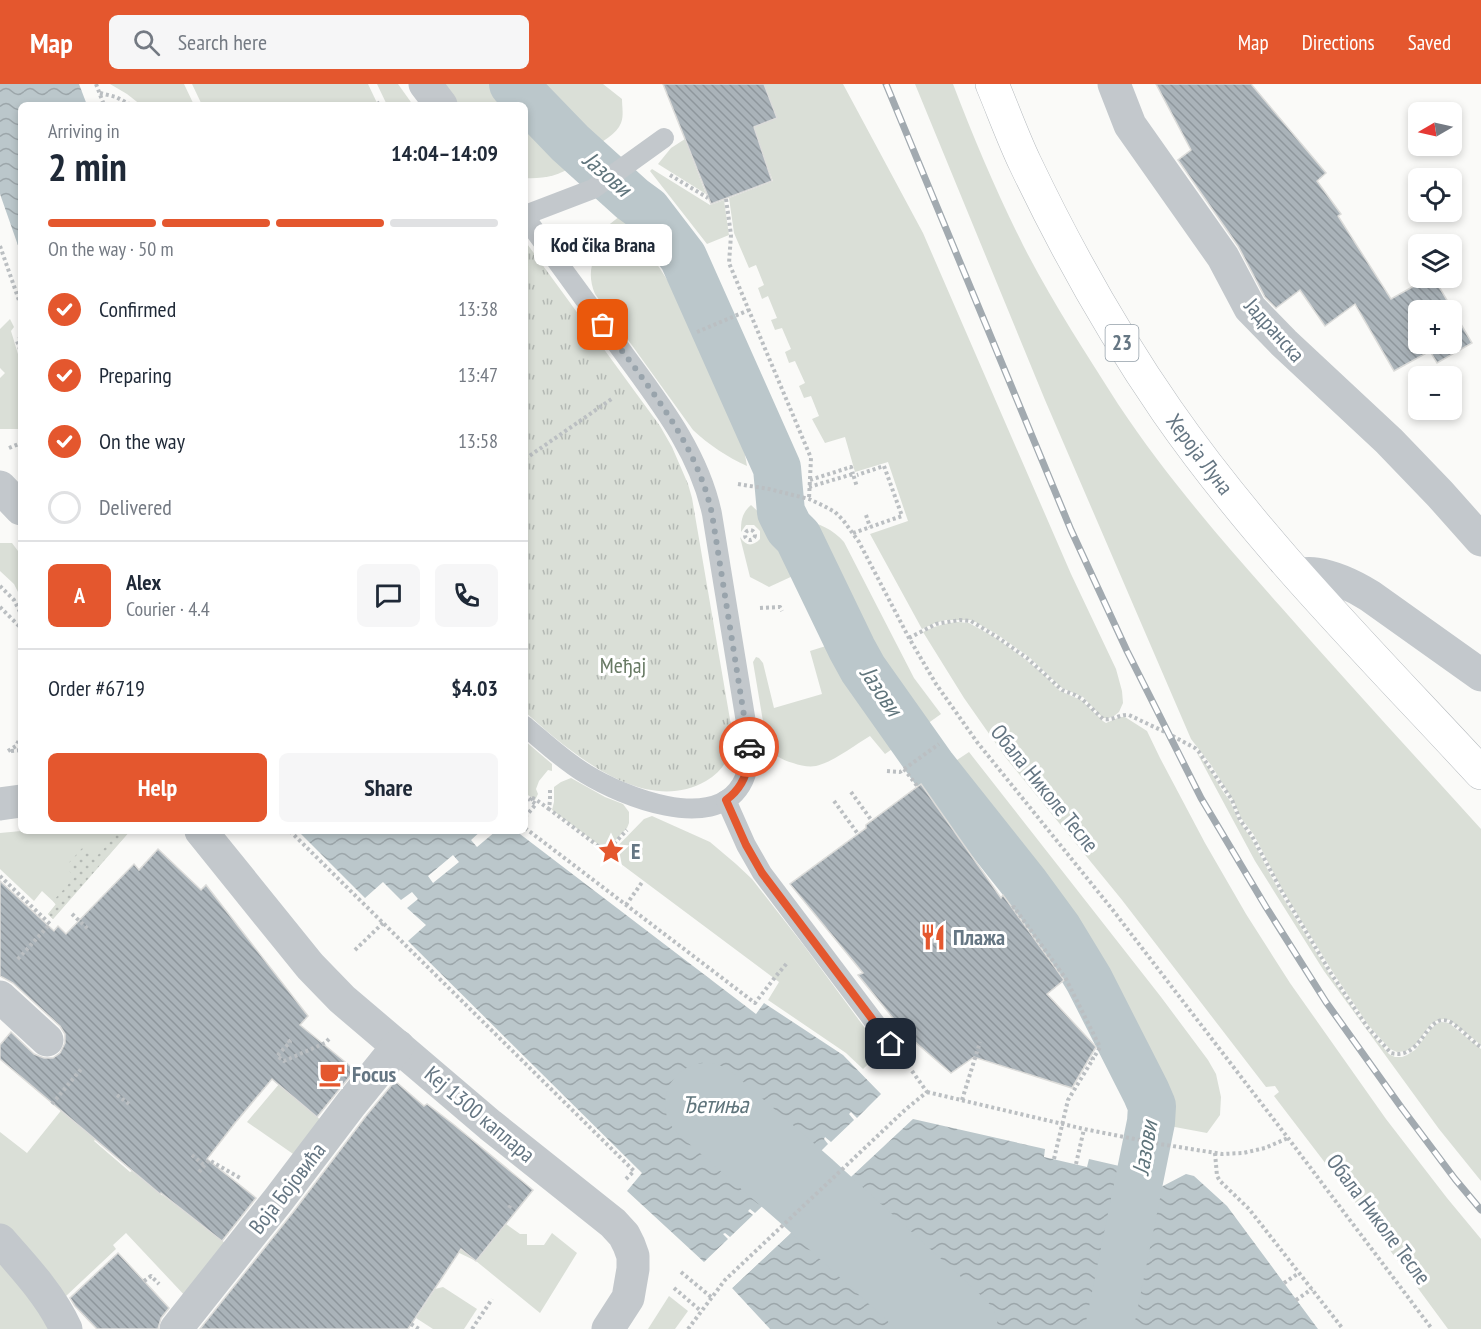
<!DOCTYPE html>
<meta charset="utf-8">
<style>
body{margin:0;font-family:"PT Sans Narrow",sans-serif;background:#f6f6f7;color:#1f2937;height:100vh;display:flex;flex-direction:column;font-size:22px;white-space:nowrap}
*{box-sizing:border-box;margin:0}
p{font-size:20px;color:#747a83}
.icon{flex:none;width:33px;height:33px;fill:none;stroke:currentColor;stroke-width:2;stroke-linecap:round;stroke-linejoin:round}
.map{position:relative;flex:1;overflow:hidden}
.side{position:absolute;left:18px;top:18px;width:510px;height:732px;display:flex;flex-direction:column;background:#fff;border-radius:9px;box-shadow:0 3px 9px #0003}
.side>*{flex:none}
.needle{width:39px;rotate:261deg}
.fabs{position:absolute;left:1408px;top:18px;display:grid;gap:12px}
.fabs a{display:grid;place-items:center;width:54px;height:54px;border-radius:9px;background:#fff;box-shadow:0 3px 9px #0003;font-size:30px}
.pin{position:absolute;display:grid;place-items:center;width:51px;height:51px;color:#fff;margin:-26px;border-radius:12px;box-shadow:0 3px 9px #0006}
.courier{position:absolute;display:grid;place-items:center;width:60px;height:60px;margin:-30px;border:4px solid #e4572e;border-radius:50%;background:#fff;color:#222;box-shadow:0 2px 8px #0007}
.bubble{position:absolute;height:42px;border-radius:9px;background:#fff;box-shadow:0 3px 9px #0003;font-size:20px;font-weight:700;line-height:42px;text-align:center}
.head em{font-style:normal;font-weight:700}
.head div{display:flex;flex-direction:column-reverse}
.head{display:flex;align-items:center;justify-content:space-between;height:102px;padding:0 30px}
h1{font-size:39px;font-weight:700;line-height:45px}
.bar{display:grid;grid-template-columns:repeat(4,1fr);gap:9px 6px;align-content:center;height:72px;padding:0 30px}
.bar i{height:8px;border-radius:4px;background:#e0e1e3}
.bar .active{background:#e4572e}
.bar p{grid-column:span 4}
.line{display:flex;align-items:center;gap:15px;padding:0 30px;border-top:2px solid #e0e1e3}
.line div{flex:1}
.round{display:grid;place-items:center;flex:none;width:63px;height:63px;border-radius:9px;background:#f6f6f7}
ol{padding:0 30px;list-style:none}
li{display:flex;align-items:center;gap:18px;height:66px}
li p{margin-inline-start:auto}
li .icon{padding:6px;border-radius:50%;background:#e4572e;color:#fff;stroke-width:4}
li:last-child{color:#747a83}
li i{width:33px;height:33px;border:3px solid #e0e1e3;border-radius:50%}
.primary-button{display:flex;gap:12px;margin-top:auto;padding:12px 30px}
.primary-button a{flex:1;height:69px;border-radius:9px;background:#e4572e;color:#fff;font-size:24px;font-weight:700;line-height:69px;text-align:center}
.primary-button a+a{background:#f6f6f7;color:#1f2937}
header{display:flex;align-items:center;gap:36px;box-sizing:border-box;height:84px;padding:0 30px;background:#e4572e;color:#fff}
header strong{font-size:28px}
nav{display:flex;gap:33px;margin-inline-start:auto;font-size:21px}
.search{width:420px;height:54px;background:#f6f6f7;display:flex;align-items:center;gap:15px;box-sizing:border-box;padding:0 21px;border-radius:9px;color:#747a83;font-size:22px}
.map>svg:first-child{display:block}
</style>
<header>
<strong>Map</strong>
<div class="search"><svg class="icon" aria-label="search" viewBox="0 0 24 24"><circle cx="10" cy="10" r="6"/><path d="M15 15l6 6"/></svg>Search here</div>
<nav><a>Map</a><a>Directions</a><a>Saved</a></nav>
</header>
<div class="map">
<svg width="1481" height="1245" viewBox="0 0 1481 1245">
<defs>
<pattern id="park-tufts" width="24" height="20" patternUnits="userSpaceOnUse" patternTransform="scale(1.5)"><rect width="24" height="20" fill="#dadfd7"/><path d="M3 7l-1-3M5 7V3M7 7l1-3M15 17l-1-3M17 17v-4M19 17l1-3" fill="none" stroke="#b4b9b4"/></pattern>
<pattern id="garden-dots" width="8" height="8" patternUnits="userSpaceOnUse" patternTransform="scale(1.5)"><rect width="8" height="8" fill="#dadfd7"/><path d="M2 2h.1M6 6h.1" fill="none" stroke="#b4b9b4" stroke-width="1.8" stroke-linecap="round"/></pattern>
<pattern id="water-waves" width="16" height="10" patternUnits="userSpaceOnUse" patternTransform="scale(1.5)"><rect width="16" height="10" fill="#bbc7cb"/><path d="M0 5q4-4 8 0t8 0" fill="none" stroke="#9ca6aa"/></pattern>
<pattern id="building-back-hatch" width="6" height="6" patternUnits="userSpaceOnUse" patternTransform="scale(1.5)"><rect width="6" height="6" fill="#aab3b9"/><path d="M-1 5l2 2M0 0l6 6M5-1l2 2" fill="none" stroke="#8e969c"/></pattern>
</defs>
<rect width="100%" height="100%" fill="#fafaf8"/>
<g fill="#dadfd7">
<polygon points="110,0 184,0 194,21 141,21 127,10"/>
<polygon points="192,0 368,0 378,21 202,21"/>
<polygon points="377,0 398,0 413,21 387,21"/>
<polygon points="441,0 496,0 516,21 456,21"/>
<path d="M529 0H603L622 15C622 23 624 32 621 39 617 50 601 58 592 65Z"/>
<polygon points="764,0 843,0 923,149 1071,490 1116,585 1122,607 1123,619 1119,628 1114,632 1109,634 1103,634 1083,613 1062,604 1029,573 998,551 972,536 946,536 935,539 922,545 870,450 908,437 888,378 855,388 845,353 825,359 812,335 819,332 811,312 804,314 799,302 805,299 795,277 789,279 785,268 791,265 782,244 775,246 771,236 777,234 768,212 762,215 758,204 764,201 756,181 749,184 734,149 729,114 773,97 752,44 777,34"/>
<path d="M915 0H953C974 55 997 109 1023 161 1051 216 1085 268 1118 320 1165 391 1223 458 1280 522 1346 597 1414 671 1481 745V961L1450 936 1443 935 1436 937 1431 940 1415 961 1406 967 1397 968 1390 965 1369 942 1334 890 1282 805 1254 751 1241 734 1233 716 1211 681 1191 655 1045 316Z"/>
<path d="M525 31 573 82C559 92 542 95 525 94Z"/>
<polygon points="685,55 706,110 658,80 671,64"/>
<polygon points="652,85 710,121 724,116 729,151 707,160 650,87"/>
<path d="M620 132 653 174 668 197 682 224 697 254 743 360 747 382C727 373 709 361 693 346L595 210C587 191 591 176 602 160L596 151Z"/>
<polygon points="10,235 14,243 11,247 21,280 21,345 0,345 0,294 5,289 0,284 0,245"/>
<path d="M751 421 764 433 774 437 789 459 831 548 854 593 901 659 885 670 870 652C855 661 833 678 816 682 809 683 801 682 793 679 781 676 774 671 767 661L753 578 756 573 759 574 763 579 774 624 822 610 810 567 829 561 821 547 795 491 769 503 750 493 740 453C746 462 752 463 760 455V447L754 441H746L741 448C741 436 742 429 751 421Z"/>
<path d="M803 435C819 440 833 445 844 458L914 594 941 630 920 645C904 623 886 601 872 577 844 532 823 483 803 435Z"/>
<polygon points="0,459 12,459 21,471 21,514 14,500 0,487"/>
<path d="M958 538 969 539 996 554 1025 575 1043 590 1060 607 1081 616 1103 637 1106 639 1120 633H1125L1147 647 1160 674 1205 759 1246 830 1290 899 1386 1035 1447 1114 1481 1155V1245H1448L1378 1150 1382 1146 1369 1128 1365 1131 1274 1012 1279 1008 1275 1002 1266 1003 1122 816 1006 674 964 614 923 548C935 542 945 539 958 538Z"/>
<polygon points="525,657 552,680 552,687 548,686 539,697 536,705 538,710 535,716 525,709"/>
<polygon points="969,668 1161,913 1208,976 1216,990 1221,1013 1220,1031 1207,1049 1164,1041 1166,1020 1157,996 1125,930 1078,847 1051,810 948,682"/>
<polygon points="1197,669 1208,683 1222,706 1230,717 1239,737 1251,754 1279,807 1330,891 1366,944 1389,970 1395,973 1402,973 1407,971 1415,966 1431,945 1436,940 1442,938 1449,939 1481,965 1481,1097 1439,1045 1324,887 1255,777"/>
<polygon points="571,694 605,713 623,720 629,728 629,739 627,744 606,766 552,726 554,718 554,703 561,698"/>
<polygon points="929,696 1015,807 1071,892 1081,914 1043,856 925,699"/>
<polygon points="652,732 710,758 736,780 752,795 805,863 870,951 881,968 863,985 846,969 768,916 779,898 609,771 644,735"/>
<polygon points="21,747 130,747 53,835 48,830 56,820 42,807 34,817 0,785 0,749"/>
<polygon points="301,974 288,1008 322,1037 296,1072 247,1038"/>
<polygon points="84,998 121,1026 94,1057 130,1088 132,1087 160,1110 164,1112 229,1162 188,1215 126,1149 113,1161 116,1165 66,1212 0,1140 0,1048 27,1069"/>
<polygon points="429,1139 476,1177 506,1140 520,1150 527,1150 527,1161 544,1161 552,1149 577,1169 540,1229 476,1177 428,1154"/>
<polygon points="0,1173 52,1245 0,1245"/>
<polygon points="443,1203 477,1225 464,1245 433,1245 416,1234 435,1205"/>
<polygon points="669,1212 688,1227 675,1245 648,1245"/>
</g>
<path fill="url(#park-tufts)" d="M525 157 660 342 672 363 688 400 692 414 733 653C732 672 723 687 706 697 643 733 569 667 525 628Z"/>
<polygon fill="url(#garden-dots)" points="120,747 128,747 129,748 53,835 48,830 56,821 53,817 75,793 65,783 85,761 97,772"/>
<g fill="url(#water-waves)" fill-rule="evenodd">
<polygon points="0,0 79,0 87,21 21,21 21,170 0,110"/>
<path d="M298 747H481L471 756 477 763 496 747H516L756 930 764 919 843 971 881 1010 857 1034 851 1028 849 1030 854 1036 831 1058 825 1053 824 1055 828 1060 806 1082 800 1077 799 1079 804 1083 780 1106 775 1101 774 1103 778 1107 755 1129 750 1125 748 1127 753 1131 730 1153 725 1149 723 1150 728 1155 704 1178 627 1107 642 1089 408 857 426 841 407 824 418 815 412 808 401 816 383 798 365 814ZM453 771 459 778 433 799 428 792Z"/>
<polygon points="913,1035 1045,1065 1044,1073 1087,1083 1089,1075 1128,1084 1133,1078 1146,1081 1161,1103 1186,1090 1194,1092 1227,1122 1318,1245 770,1245 732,1204"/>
</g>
<polygon fill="#fafaf8" points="911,1032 914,1033 732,1204 730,1202"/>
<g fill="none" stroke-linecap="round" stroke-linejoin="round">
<polyline stroke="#bbc7cb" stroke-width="48" points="513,0 570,59 632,115 647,126 683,173 777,384 781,428 789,444 798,453 852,565 863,585 933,684 1025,800 1058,845 1089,896 1146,1008 1152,1022 1151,1038 1109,1245"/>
<polyline stroke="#bbc7cb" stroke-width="82" points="706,1020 805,1106 957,1245"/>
</g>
<g fill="url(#building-back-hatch)" stroke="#dcdcda" stroke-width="1.5" fill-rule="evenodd">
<polygon points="663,0 764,0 777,34 754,43 772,97 711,120"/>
<path d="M1156 0H1251L1326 89 1317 97 1341 130 1338 132 1391 215 1428 194H1434L1472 259 1437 279 1430 267 1394 287 1355 220 1325 242 1300 206 1276 224 1265 213 1238 162 1178 76 1191 66ZM1419 226H1452V260H1419Z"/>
<polygon points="921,700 1001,814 1003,811 1064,896 1047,910 1096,963 1072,1004 974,973 951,989 906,950 858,891 863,889 790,800 866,744 866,741"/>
<polygon points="158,765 201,806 206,801 308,932 300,941 355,986 317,1033 272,995 235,1039 207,1075 256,1114 222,1157 161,1109 160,1110 0,975 0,961 11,948 34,970 44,974 53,974 60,969 65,959 65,950 60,942 13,899 0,892 0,797 54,847 58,842 66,850 134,780 139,786"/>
<polygon points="395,997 424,1022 427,1020 453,1040 533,1106 476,1177 461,1165 408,1245 200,1245 294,1127 366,1032"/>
<polygon points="118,1169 169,1224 161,1234 158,1245 97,1245 75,1222 70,1214"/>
</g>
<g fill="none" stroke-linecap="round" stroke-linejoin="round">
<g stroke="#b5babe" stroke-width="34">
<path id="primary" d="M992 0C1003 26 1013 54 1025 79 1066 165 1113 249 1167 327 1258 458 1373 572 1481 689"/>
</g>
<g stroke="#bbbfc2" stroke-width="4" stroke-dasharray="3 3" stroke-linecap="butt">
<polyline points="96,0 104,21"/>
<polyline points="100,9 116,13 131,21"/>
<polyline points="377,20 381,18 382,21"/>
<polyline points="670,91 708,114"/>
<polyline points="726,115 731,151 729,179 811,374 809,415"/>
<polyline points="0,162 21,222"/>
<polyline points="697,248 749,226"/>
<polyline points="21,253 17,257 21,268"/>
<polyline points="9,364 21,359"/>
<polyline points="525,375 613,314"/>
<polyline points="810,396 851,383 853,390"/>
<polyline points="738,400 769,405 809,415 824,422 835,428 843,436 859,458 909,554 936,600 977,658 1112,825 1288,1054 1432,1245"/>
<polyline points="809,403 853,390 857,403"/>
<polyline points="866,431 870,443"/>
<circle cx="750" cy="451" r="5"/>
<polyline points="853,449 902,432 884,382 857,391"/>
<polyline points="0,502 14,516 21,530"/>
<polyline points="0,523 21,544"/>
<polyline points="760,524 780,523 782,527"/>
<path d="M909 554 936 540 960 536 971 537 997 553 1027 574 1062 606 1075 611 1082 615 1103 635C1113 637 1119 630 1129 631L1167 649 1195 664 1199 668 1232 716 1240 736 1252 752 1281 806 1332 891 1368 944 1391 969C1422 977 1426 929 1448 937 1457 940 1471 957 1481 963"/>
<polyline points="8,667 16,662 20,654"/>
<polyline points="11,667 21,666"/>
<polyline points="904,685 918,703"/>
<polyline points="887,687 900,688 939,660"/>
<polyline points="550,706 550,716 549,725 606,768 627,746"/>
<polyline points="851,708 872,737"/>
<polyline points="532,714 535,715 549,725"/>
<polyline points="834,717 858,750"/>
<polyline points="525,733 536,720 530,716 532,714"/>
<polyline points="525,744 755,919 776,892 788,878"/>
<polyline points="290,747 634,1087 625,1096"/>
<polyline points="0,792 50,840 17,876"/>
<polyline points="626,821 643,797"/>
<polyline points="1012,824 1014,823 1066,895 1100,963 1093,975"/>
<polyline points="72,830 88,845"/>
<polyline points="355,866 383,839"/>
<polyline points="288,956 290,958 277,972 284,977 325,959 329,955"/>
<polyline points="912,987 927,1008"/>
<polyline points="927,1008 1084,1045 1160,1060 1222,1070 1243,1069 1265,1064 1288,1054"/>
<polyline points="117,1011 129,1020"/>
<polyline points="962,1016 980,958"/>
<polyline points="52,1020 82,984"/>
<polyline points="1215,1069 1217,1092 1220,1097 1249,1125 1343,1245"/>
<polyline points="192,1071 204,1081"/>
<polyline points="1054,1075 1068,1016 1093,975 1090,973"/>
<polyline points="1076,1080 1084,1045"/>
<polyline points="199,1088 209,1076 242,1095"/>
<polyline points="509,1124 512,1119"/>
<polyline points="681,1188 711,1213"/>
<polyline points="144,1197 151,1192 159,1200"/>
<polyline points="1284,1199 1299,1189"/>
<polyline points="674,1204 701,1227"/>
<polyline points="1296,1216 1312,1205"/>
<polyline points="411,1240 419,1245"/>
<polyline points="472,1245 492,1215"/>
<polyline points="688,1245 725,1196 906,1025 927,1008"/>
</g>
<g stroke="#c3c8cc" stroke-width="20">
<polyline points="525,131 593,105 664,54"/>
<path d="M525 133C557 178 590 222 622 267 659 318 699 368 712 430L749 657C750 672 749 688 741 701 712 749 622 712 586 690 564 677 545 659 525 642"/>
<polyline points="726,716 746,761 762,789 891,960"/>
</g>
<g stroke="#c3c8cc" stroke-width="33">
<polyline points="425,0 441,21"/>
<polyline points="1114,0 1130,41 1223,173 1250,224 1284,259 1389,357 1440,410 1481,456"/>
<polyline points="0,403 21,425"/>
<path d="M1297 490C1303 490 1310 489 1316 490 1335 493 1354 502 1370 512L1481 591"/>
<polyline points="0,720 21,717"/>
<polyline points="201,747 310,882 342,915 490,1041 613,1139 624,1151 629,1161 633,1172 633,1185 628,1214 608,1245"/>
<polyline points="0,913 47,956"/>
<path d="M0 1156C24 1183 51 1212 66 1245"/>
<polyline points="176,1245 279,1115 351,1020 398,962"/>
</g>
<use href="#primary" stroke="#fff" stroke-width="33"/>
<g stroke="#a2aab0" stroke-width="7">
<polyline id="rail" points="886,0 1071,446 1127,567 1201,714 1266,823 1326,918 1401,1023 1455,1095 1481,1126"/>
</g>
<use href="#rail" stroke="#fff" stroke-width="4.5" stroke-dasharray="14" stroke-linecap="butt"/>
</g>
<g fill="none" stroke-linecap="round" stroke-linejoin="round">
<path stroke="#99a4ac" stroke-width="6" stroke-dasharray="0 10.8" d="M603 241C645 299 697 358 712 430L749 663"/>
<path stroke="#e4572e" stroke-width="8" d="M749 663C750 685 744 703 726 716L746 761 762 789 891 960"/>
</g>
<defs>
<g id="sight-bare" transform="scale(2.07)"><path d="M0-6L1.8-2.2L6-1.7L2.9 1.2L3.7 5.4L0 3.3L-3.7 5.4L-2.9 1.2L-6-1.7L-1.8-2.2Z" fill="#e4572e" stroke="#fff" stroke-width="2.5" paint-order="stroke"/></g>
<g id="restaurant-bare" transform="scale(2.07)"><path d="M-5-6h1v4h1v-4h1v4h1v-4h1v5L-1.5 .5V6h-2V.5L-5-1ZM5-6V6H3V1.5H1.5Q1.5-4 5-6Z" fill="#e4572e" stroke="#fff" stroke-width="2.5" paint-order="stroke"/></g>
<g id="cafe-bare" transform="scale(2.07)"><path d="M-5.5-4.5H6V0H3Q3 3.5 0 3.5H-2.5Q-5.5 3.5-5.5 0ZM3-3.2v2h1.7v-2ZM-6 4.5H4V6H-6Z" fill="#e4572e" stroke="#fff" stroke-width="2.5" paint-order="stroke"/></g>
</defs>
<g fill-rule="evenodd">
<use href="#sight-bare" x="611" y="767"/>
<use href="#restaurant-bare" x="933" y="853"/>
<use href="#cafe-bare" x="332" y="990"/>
</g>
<g text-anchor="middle" stroke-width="6" stroke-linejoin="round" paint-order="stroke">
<rect fill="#fff" stroke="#939fa8" stroke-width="1.5" x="1105.5" y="241" width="33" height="36" rx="4.5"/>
<g font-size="21" font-weight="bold" fill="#657683">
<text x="1122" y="266">23</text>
</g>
<g font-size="22" fill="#657683" stroke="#fff">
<text transform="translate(1275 246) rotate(48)" y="8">Јадранска</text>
<text transform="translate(1200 370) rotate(53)" y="8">Хероја Луна</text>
<text transform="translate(1045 704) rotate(51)" y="8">Обала Николе Тесле</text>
<text transform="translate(480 1030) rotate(40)" y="8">Кеј 1300 каплара</text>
<text transform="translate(287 1104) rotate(-52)" y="8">Воја Бојовића</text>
<text transform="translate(1379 1135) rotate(53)" y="8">Обала Николе Тесле</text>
</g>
<g font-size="22" fill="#687a64" stroke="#fff">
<text x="623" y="589">Међај</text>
</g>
<g font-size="22" font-weight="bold" fill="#657683" stroke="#fff" text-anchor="start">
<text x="631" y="775">E</text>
<text x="953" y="861">Плажа</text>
<text x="352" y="998">Focus</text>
</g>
<g font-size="24" font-style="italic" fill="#60757c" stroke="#fff">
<text transform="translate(607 90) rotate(41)" y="8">Јазови</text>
<text transform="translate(881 607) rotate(56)" y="8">Јазови</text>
<text x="715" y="1029">Ђетиња</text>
<text transform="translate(1145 1064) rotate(-80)" y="8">Јазови</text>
</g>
</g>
</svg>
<div class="fabs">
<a><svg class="needle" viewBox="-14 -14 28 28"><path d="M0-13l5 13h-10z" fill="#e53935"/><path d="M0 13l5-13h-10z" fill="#747a83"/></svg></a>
<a><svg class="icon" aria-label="locate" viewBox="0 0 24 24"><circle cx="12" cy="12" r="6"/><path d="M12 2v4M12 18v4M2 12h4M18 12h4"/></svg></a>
<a><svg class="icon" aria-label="layers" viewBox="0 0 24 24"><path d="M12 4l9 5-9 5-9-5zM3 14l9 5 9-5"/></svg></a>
<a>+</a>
<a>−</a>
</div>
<div class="pin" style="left:603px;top:241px;background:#ea580c"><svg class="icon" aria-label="bag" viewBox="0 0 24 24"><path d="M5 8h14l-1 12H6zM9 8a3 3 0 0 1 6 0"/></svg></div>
<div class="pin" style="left:891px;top:960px;background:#1f2937"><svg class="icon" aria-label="home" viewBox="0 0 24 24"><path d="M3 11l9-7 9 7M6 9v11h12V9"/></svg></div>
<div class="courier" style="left:749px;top:663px"><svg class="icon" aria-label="car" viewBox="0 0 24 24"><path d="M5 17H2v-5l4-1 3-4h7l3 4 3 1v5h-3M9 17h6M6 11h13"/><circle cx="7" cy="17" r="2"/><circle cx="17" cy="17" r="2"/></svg></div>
<div class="bubble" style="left:534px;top:140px;width:138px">Kod čika Brana</div>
<section class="side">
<div class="head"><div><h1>2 min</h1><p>Arriving in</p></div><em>14:04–14:09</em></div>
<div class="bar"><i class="active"></i><i class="active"></i><i class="active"></i><i></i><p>On the way · 50 m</p></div>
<ol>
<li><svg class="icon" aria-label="check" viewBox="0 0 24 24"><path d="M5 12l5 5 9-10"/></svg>Confirmed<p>13:38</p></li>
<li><svg class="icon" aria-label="check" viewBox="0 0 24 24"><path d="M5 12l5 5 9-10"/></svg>Preparing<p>13:47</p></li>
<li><svg class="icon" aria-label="check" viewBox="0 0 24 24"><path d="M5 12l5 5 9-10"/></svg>On the way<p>13:58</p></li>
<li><i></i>Delivered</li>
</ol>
<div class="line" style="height:108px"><b class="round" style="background:#e4572e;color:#fff">A</b><div><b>Alex</b><p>Courier · 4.4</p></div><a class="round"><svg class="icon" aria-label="chat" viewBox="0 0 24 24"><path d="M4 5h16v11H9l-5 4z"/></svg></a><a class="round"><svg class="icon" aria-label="phone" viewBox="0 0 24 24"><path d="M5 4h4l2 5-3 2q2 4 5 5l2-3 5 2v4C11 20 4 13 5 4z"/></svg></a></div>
<div class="line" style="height:78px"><div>Order #6719</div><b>$4.03</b></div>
<div class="primary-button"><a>Help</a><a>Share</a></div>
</section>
</div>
